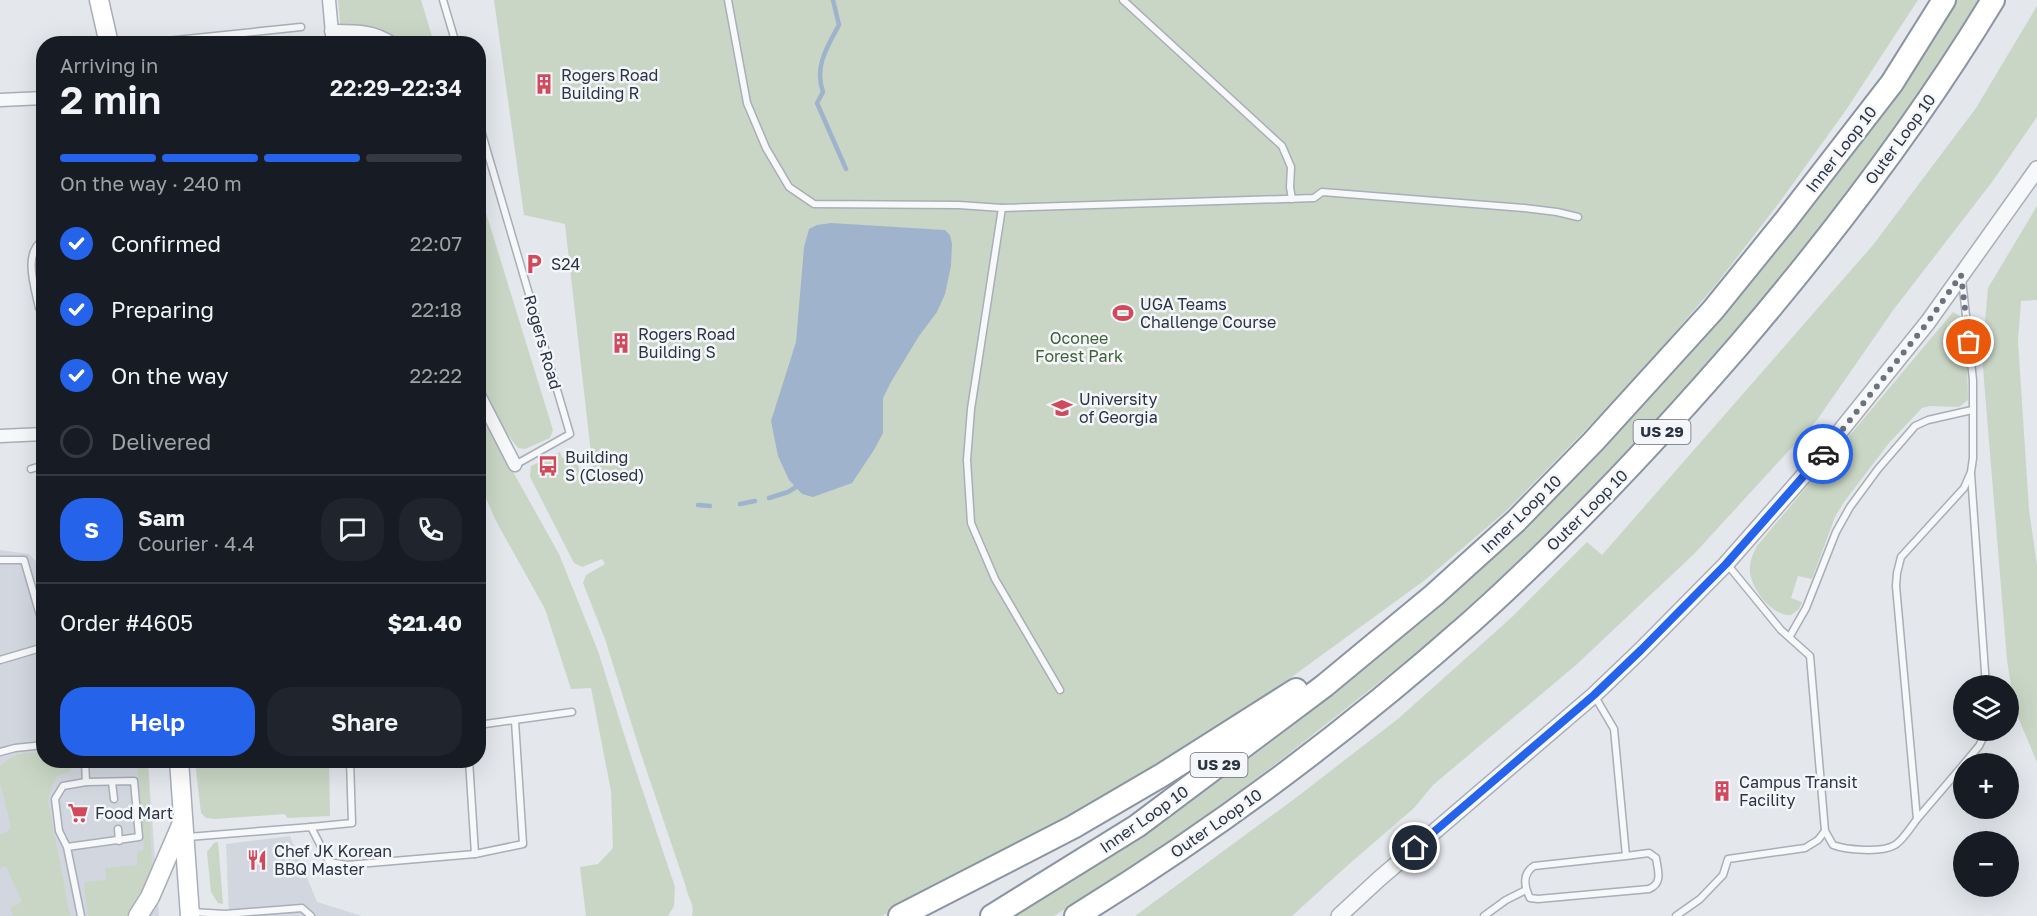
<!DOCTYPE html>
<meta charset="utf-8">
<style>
body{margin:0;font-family:"Golos Text",sans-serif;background:#20242c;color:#f1f3f6;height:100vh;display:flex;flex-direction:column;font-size:22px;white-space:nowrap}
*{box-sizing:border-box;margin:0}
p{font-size:20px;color:#9ea1a6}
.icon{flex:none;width:33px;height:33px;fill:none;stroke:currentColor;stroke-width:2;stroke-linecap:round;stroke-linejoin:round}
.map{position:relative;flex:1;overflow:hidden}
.drawer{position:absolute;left:36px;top:36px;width:450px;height:732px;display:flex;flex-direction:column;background:#171b24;border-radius:24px;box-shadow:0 6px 24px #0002}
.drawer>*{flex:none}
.tools{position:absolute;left:1953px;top:675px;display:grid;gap:12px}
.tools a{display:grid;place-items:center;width:66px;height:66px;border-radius:50%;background:#171b24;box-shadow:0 6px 24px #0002;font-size:30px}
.pin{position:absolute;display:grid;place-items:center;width:51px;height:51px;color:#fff;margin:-26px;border:3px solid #fff;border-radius:50%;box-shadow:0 2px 6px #0007}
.courier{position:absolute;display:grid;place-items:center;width:60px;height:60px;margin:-30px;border:4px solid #2563eb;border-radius:50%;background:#fff;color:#222;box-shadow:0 2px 8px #0007}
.summary em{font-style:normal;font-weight:600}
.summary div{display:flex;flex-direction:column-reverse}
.summary{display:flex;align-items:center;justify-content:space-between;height:102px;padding:0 24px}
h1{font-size:39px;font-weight:600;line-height:45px}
.bar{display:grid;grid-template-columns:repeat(4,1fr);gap:9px 6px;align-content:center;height:72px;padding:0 24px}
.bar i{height:8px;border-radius:4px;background:#363941}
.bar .current{background:#2563eb}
.bar p{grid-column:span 4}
.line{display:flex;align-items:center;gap:15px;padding:0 24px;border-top:2px solid #363941}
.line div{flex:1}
.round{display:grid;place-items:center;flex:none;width:63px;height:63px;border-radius:24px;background:#20242c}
ol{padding:0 24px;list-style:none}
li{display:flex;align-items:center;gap:18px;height:66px}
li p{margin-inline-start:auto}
li .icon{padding:6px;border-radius:50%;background:#2563eb;color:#fff;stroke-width:4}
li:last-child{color:#9ea1a6}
li i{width:33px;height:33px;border:3px solid #363941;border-radius:50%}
.action{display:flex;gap:12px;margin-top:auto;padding:12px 24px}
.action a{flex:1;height:69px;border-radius:24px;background:#2563eb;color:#fff;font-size:24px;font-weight:600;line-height:69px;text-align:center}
.action a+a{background:#20242c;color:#f1f3f6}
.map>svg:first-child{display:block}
</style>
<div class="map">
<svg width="2037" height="916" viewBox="0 0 2037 916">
<rect width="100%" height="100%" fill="#e4e7ec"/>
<g fill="#d2d6de">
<polygon points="0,550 29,554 43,569 44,760 148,761 159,916 0,916"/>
<polygon points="290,836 317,902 362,916 229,916 226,844"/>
</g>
<g fill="#c9d6c5">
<polygon points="338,0 421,0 434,43 342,43"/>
<path d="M494 0H1918L1846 110 1779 203 1714 287 1632 382 1566 450 1505 512 1425 580 1256 703 1148 773 1073 815 882 916H692C695 904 688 899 686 887L640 751 605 639 583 583 586 575 605 564 602 559 582 567 574 563 530 477 531 466 560 452 562 458 576 456 580 473 593 471 565 224 524 215Z"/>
<path d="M1955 0H1980L1905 116 1777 285 1695 378 1596 485 1514 566 1425 646 1282 759 1192 827 1054 916H1012C1069 881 1125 845 1180 808 1396 659 1589 477 1757 276 1829 189 1892 94 1955 0Z"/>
<polygon points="2037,6 2037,117 1992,182 1894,309 1817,420 1694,554 1576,665 1433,785 1414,808 1348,865 1292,916 1135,916 1297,797 1399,718 1512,617 1587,542 1602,555 1873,245 1976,108"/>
<polygon points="478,187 553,430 550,438 525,449 518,448 505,431 479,378"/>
<polygon points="2037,206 2037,300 2021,301 2018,341 2029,510 2037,565 2037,762 2015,710 2007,660 1982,356 1988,288"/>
<path d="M1953 312 1961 317 1967 364 1968 400 1959 407 1930 406 1922 408 1889 443 1844 502 1835 517 1812 579 1798 576 1791 598 1802 602 1799 609 1791 615C1772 616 1753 591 1750 573 1749 563 1752 555 1757 546Z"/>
<polygon points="488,427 559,554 598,651 629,750 675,887 674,906 668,916 586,916 580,867 598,864 613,848 611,791 591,688 571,689 545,609 496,521 479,482 478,430"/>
<path d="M43 752 44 760 71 762V771L57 776 51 789 48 801 70 916H13L10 908 22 902 6 866 0 868V834L6 833 11 827 0 782V766C17 751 21 754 43 752Z"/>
<polygon points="97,761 148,761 152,872 131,916 88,916 84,882 106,880 105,868 137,865 137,852 144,850 137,765 102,766 98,764"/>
<polygon points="195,761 329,761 330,816 287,818 285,814 215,819 206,818 201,813"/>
<polygon points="218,842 223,904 218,903 211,892 207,852 214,843"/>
</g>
<polygon fill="#9fb4cc" points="831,223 945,230 950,235 952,244 951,266 945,294 937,312 919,336 891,382 883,398 883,433 874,450 852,483 813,497 802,494 789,480 778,456 771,421 796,342 804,247 809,229 817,225"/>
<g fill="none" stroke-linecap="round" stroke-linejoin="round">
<g stroke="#9fb4cc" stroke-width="4.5">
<path d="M833 0 839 25C827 47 814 67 823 92L817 103 846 169"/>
<polyline points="769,498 788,492 796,487"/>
<polyline points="740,504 755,501"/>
<polyline points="698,505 710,506"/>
</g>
<g stroke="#a9aeb7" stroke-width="9">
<g id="service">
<polyline points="443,0 456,44"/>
<polyline points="728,0 747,103 766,148 789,187 814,204 959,205 1002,208 1314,198 1322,192 1524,208 1557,212 1578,217"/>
<polyline points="1123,0 1282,146 1291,167 1290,187 1292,199"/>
<polyline points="137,44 301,27"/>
<polyline points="478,120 570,434 515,465"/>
<polyline points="1002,208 971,409 967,460 971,523 995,579 1060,690"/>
<path d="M44 240C22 252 35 288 39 308L44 311"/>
<polyline points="31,469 44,465"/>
<polyline points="1971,474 1986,686"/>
<polyline points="0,560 24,560 44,629"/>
<path d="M1727 564 1781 630 1810 656 1825 831 1833 845C1846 850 1882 853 1895 845 1903 840 1911 827 1917 819L1896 586 1897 573 1901 557 1964 488 1971 472 1973 458V380L1962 279"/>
<polyline points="1790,636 1806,608 1836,532 1850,507 1878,469 1915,426 1928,420 1972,410"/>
<polyline points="0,660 44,647"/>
<path d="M1594 695 1614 729 1626 856 1534 866C1522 874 1524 886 1530 898L1538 899 1649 889C1663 883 1658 871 1656 858L1649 853 1626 856"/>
<polyline points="478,725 572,712"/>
<polyline points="0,752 15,748 44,745"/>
<polyline points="85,760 86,782"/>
<polyline points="469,760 475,854"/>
<polyline points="1964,764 1979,746 1987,730"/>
<polyline points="112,782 114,799"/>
<polyline points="1917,819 1964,764"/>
<polyline points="311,827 352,823 350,760"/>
<polyline points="118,829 119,841"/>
<polyline points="188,837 311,827 329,862 347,865 475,854 523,844 515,721"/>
<polyline points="67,847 139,837 134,781 86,782 63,786 55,799 59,831 67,847 81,916"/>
<polyline points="192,912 225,914 302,908 311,916"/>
<polyline points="1484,916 1506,900 1526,890"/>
<polyline points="1676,916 1700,899 1723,875 1728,859 1805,848 1818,840 1825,831"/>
</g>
</g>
<g stroke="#a9aeb7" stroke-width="15">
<g id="minor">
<polyline points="329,0 333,44"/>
<path d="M331 31C354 31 374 30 393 44"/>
<polyline points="0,100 44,98"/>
<polyline points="478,393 515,465"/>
<polyline points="0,436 44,434"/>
</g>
</g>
<g stroke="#a9aeb7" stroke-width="18">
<polyline id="tertiary" points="1339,916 1379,879 1594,695 1641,650 1726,564 1813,465 1928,322 2037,169"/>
</g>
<g stroke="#a9aeb7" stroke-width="21">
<g id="secondary">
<polyline points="99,0 109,44"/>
<polyline points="179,760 190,916"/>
<polyline points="138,916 150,897 182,823"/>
</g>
</g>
<g stroke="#8b94a3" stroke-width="26">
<g id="motorway">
<polyline points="900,916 1073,827 1162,775 1296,690"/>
<polyline points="992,916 1137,826 1324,686 1434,595 1516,521 1593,442 1713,310 1786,220 1892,83 1944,0"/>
<path d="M1076 916C1216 830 1348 731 1471 622 1567 536 1656 441 1740 344 1833 235 1919 122 1993 0"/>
</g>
</g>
<use href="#service" stroke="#f7f8fa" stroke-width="6"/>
<use href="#minor" stroke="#f7f8fa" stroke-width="12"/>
<use href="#tertiary" stroke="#f7f8fa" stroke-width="15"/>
<use href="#secondary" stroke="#fff" stroke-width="18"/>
<use href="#motorway" stroke="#fff" stroke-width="22"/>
</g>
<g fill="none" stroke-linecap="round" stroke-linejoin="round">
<polyline stroke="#6c737f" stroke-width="6" stroke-dasharray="0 10.8" points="1823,454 1928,322 1961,275 1969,342"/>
<polyline stroke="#2563eb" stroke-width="8" points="1415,848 1594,695 1641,650 1726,564 1823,454"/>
</g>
<defs>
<g id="building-bare" transform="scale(1.62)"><path d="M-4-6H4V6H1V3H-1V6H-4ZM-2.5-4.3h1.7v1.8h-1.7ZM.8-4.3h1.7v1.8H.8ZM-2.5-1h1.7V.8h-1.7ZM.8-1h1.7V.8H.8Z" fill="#d1495b" stroke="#f4f6f9" stroke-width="2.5" paint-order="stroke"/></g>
<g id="parking-bare" transform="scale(1.62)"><path d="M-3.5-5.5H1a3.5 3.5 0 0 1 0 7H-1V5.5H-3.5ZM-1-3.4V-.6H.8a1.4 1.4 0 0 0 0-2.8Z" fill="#d1495b" stroke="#f4f6f9" stroke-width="2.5" paint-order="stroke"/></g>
<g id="stadium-bare" transform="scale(1.62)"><path d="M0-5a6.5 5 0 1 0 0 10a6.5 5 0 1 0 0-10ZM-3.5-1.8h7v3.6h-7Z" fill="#d1495b" stroke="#f4f6f9" stroke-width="2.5" paint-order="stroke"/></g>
<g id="university-bare" transform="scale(1.62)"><path d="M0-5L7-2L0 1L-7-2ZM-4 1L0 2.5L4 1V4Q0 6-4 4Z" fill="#d1495b" stroke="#f4f6f9" stroke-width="2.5" paint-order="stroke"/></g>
<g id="bus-bare" transform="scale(1.62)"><path d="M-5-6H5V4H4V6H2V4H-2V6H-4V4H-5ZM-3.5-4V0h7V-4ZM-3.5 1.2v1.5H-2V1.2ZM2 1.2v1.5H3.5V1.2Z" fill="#d1495b" stroke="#f4f6f9" stroke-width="2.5" paint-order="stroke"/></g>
<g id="supermarket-bare" transform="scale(1.62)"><path d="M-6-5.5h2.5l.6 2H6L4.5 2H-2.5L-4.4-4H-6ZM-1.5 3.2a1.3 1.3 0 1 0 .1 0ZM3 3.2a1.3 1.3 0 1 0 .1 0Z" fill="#d1495b" stroke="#f4f6f9" stroke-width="2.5" paint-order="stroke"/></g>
<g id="restaurant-bare" transform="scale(1.62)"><path d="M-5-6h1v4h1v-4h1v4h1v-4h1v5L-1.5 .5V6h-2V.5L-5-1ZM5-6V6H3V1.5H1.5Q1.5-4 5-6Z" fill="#d1495b" stroke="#f4f6f9" stroke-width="2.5" paint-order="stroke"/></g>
</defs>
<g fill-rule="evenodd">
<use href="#building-bare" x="544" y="84"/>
<use href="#parking-bare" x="534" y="264"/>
<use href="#stadium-bare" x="1123" y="313"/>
<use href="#building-bare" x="621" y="343"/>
<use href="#university-bare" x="1062" y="408"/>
<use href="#bus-bare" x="548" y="466"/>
<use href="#building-bare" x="1722" y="791"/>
<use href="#supermarket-bare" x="78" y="813"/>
<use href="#restaurant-bare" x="257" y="860"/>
</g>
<g text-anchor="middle" stroke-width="5" stroke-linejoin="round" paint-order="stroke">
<g fill="#f4f6f9" stroke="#676e7b" stroke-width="1.5">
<rect x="1633.5" y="420" width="57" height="24" rx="4.5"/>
<rect x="1190.5" y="753" width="57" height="24" rx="4.5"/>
</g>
<g font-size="15" font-weight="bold" fill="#2b3445">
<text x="1662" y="437">US 29</text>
<text x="1219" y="770">US 29</text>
</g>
<g font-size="16" fill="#2b3445" stroke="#f4f6f9" text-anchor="start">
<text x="561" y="81">Rogers Road<tspan x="561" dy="18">Building R</tspan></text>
<text x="551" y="270">S24</text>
<text x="1140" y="310">UGA Teams<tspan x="1140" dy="18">Challenge Course</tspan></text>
<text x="638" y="340">Rogers Road<tspan x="638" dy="18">Building S</tspan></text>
<text x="1079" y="405">University<tspan x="1079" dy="18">of Georgia</tspan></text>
<text x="565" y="463">Building<tspan x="565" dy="18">S (Closed)</tspan></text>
<text x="1739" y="788">Campus Transit<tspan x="1739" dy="18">Facility</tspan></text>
<text x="95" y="819">Food Mart</text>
<text x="274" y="857">Chef JK Korean<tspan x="274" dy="18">BBQ Master</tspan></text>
</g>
<g font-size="16" fill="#2b3445" stroke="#f4f6f9">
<text transform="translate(1900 139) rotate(-54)" y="6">Outer Loop 10</text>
<text transform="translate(1841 149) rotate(-52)" y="6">Inner Loop 10</text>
<text transform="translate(543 342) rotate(74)" y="6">Rogers Road</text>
<text transform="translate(1587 510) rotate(-45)" y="6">Outer Loop 10</text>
<text transform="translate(1521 514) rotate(-44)" y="6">Inner Loop 10</text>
<text transform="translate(1144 819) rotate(-35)" y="6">Inner Loop 10</text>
<text transform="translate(1216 823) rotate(-35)" y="6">Outer Loop 10</text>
</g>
<g font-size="16" fill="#3f6138" stroke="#f4f6f9">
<text x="1079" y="344">Oconee<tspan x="1079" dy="18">Forest Park</tspan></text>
</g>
</g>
</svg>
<div class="tools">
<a><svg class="icon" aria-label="layers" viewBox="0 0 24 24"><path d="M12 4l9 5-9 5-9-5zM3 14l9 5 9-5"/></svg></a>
<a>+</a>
<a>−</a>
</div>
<div class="pin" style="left:1969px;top:342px;background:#ea580c"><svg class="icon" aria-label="bag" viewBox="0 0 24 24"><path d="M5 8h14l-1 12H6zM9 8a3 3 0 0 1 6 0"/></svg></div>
<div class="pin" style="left:1415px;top:848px;background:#1f2937"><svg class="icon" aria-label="home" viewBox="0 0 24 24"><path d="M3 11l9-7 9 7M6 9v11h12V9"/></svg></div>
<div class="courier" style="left:1823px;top:454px"><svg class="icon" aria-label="car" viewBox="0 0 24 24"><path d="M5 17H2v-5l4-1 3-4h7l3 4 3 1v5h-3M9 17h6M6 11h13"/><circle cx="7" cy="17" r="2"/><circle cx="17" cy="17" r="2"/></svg></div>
<section class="drawer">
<div class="summary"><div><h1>2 min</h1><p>Arriving in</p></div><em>22:29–22:34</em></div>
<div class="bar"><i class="current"></i><i class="current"></i><i class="current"></i><i></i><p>On the way · 240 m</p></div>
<ol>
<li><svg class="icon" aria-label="check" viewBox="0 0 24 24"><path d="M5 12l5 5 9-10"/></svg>Confirmed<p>22:07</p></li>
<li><svg class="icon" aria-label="check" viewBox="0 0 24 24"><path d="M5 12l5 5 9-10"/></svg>Preparing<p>22:18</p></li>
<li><svg class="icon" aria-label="check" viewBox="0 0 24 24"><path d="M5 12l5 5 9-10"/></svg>On the way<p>22:22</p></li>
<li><i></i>Delivered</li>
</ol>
<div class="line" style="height:108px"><b class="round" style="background:#2563eb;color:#fff">S</b><div><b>Sam</b><p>Courier · 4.4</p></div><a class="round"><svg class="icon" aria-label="chat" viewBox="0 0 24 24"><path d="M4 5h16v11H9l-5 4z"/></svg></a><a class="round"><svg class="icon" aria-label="phone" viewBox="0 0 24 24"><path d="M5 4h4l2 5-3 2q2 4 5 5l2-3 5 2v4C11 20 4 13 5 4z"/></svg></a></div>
<div class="line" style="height:78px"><div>Order #4605</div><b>$21.40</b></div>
<div class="action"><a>Help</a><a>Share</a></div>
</section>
</div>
